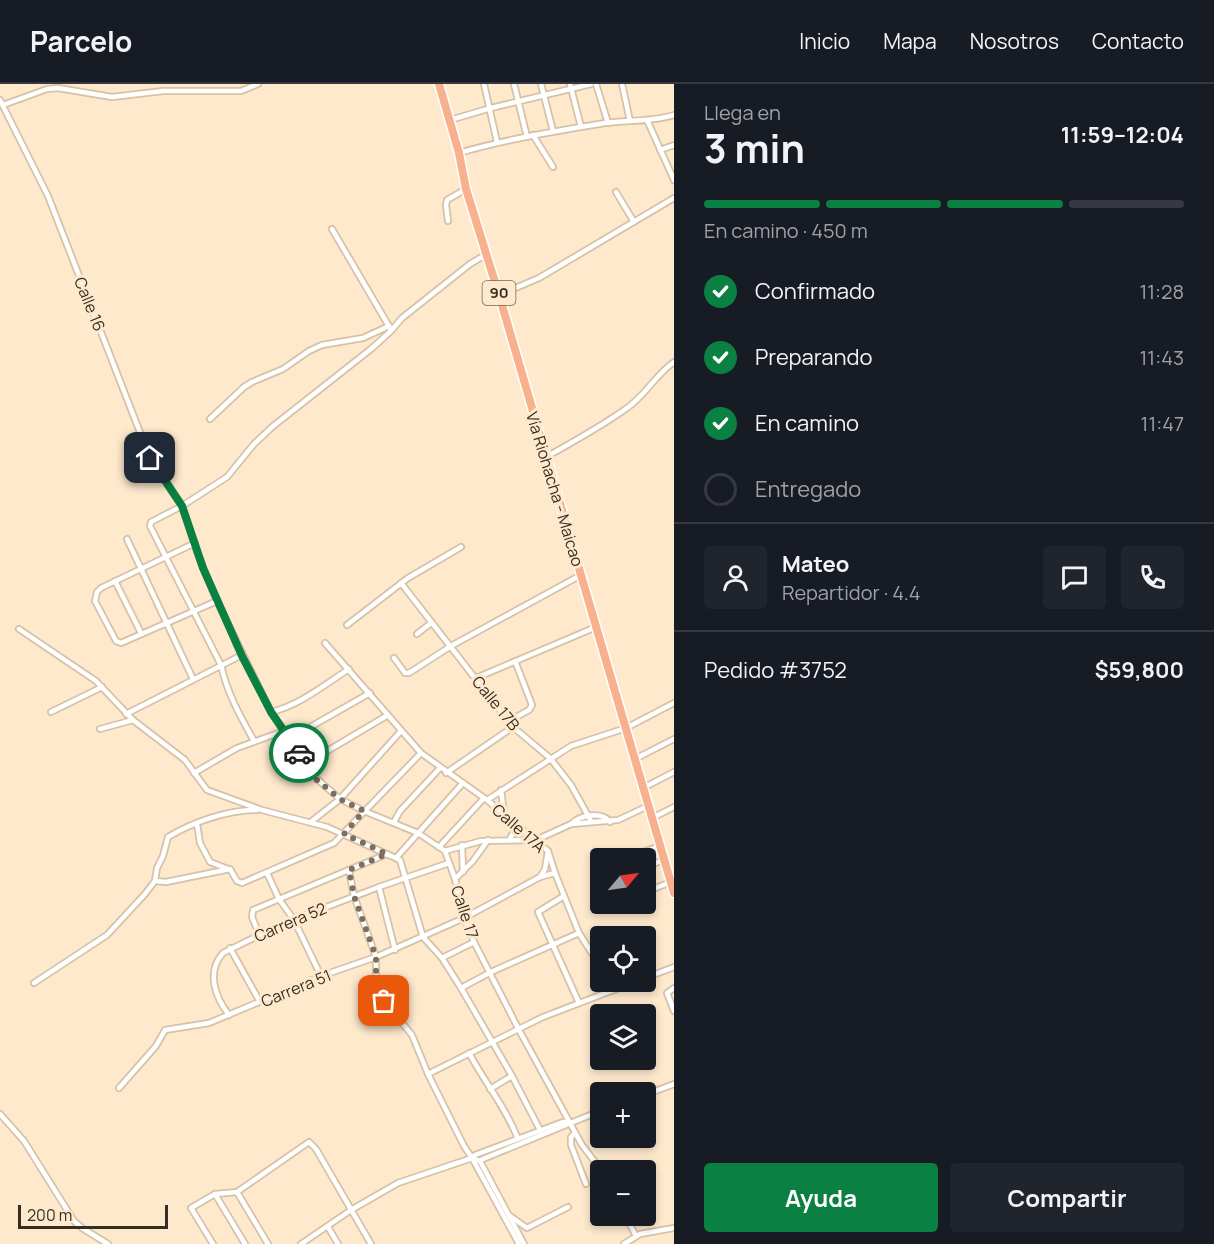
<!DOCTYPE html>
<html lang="es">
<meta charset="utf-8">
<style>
body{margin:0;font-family:Manrope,sans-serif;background:#20242c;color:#f1f3f6;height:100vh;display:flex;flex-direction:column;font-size:22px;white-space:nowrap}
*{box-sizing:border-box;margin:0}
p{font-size:20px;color:#9ea1a6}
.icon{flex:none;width:33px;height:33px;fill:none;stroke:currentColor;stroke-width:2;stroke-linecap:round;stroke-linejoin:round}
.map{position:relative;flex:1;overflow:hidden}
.side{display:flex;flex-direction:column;background:#171b24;width:540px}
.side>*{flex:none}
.needle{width:39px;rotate:61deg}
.tools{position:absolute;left:590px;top:764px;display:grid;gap:12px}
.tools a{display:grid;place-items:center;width:66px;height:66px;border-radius:6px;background:#171b24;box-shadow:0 3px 9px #0003;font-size:30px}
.scale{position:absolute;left:18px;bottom:15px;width:150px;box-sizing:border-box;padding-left:6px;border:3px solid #362e23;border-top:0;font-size:16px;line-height:21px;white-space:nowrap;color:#362e23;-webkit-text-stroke:4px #fee9cd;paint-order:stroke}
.pin{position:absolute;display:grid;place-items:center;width:51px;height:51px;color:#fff;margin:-26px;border-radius:12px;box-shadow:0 3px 9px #0006}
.courier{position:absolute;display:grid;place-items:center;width:60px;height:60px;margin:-30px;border:4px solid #0b8043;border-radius:50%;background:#fff;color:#222;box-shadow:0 2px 8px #0007}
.head em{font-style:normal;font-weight:700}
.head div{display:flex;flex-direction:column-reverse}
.head{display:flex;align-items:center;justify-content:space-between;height:102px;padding:0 30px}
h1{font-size:39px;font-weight:700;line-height:45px}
.bar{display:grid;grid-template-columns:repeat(4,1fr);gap:9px 6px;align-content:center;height:72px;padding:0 30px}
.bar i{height:8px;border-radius:4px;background:#363941}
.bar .selected{background:#0b8043}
.bar p{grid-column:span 4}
.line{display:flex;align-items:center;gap:15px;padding:0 30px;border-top:2px solid #363941}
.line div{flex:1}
.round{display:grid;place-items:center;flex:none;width:63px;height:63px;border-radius:6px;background:#20242c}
ol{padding:0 30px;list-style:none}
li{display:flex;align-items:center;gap:18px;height:66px}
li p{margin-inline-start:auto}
li .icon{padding:6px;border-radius:50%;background:#0b8043;color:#fff;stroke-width:4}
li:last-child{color:#9ea1a6}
li i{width:33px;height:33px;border:3px solid #363941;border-radius:50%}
.cta{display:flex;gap:12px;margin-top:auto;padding:12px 30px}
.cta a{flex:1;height:69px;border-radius:6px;background:#0b8043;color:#fff;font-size:24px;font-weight:700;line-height:69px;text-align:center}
.cta a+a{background:#20242c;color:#f1f3f6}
header{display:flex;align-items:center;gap:36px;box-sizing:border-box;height:84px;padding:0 30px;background:#171b24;border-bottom:2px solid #363941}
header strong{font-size:28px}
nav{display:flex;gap:33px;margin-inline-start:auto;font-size:21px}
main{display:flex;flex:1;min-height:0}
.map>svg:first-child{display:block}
</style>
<header>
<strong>Parcelo</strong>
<nav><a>Inicio</a><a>Mapa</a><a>Nosotros</a><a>Contacto</a></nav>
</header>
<main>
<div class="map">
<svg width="674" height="1160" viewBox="0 0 674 1160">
<rect width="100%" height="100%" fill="#fee9cd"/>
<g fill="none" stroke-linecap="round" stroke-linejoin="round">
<g stroke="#d6c2a7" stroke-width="8">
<g id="street">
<polyline points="484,0 497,58"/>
<polyline points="514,0 527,53"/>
<polyline points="541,0 553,47"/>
<polyline points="570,0 581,43"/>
<polyline points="596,0 608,39"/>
<polyline points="622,0 630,37"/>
<polyline points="0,16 48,112 150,374 182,422 198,471 217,517 271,628 317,695 340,715 364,727 418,749 445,767 455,795 464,834 474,858 519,946 582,1061 601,1086"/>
<polyline points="3,21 47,5 58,4 112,13 163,7 241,7 258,0"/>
<polyline points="450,36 491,24 591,0"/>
<polyline points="647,36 674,96"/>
<polyline points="533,51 553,83"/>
<polyline points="660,66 674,61"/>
<path d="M459 69C507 55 556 47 605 39 628 36 652 38 674 31"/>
<polyline points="616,108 634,138"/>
<polyline points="448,137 446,121 447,116 466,105"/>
<polyline points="332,145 390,244"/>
<polyline points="499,211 539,194 674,114"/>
<polyline points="210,335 244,303 252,298 283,285 309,267 322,261 363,254 389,242"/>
<path d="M546 373C573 358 602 342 627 324 646 311 655 291 674 278"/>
<polyline points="127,455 193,595"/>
<polyline points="195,459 101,504 97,508 95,517 116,557 121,559 217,517"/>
<polyline points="115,497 141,549"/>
<polyline points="401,499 513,643 550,674 571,701 591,737"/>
<polyline points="347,541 408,494 461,463"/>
<polyline points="19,545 96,597 133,636 185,676 207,706 262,726 327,743 400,776 423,853 442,874 461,904 512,992 540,1046"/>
<polyline points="417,550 431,539"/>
<polyline points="325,559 421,669 487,716 548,767 555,789 579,849 600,882"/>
<polyline points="394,574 405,589 409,589 451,562 581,491"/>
<polyline points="476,594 596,543"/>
<polyline points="51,628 102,603"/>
<path d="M271 628C300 621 324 601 349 585"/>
<polyline points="126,630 242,571"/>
<polyline points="509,637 529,626 532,621 515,577"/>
<polyline points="100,645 133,636"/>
<polyline points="289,655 370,609"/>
<path d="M254 657C240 632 227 609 221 581L150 442 151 438 182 422 227 393 254 360 272 343 371 265 391 247 402 234 470 180 485 171"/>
<polyline points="635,675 674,655"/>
<polyline points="307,679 388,631"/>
<polyline points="194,689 237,664 284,647"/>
<polyline points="446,689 513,643"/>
<polyline points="643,704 674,688"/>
<polyline points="501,706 504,730"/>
<polyline points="487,716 571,662 626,644 674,619"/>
<polyline points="652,734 674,723"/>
<polyline points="312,737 340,715 401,647"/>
<polyline points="394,738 400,727 440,684"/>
<polyline points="197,740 200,759 210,778 228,785"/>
<path d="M571 740C580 731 602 727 610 738"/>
<polyline points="510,755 517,740"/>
<polyline points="462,761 463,788"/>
<polyline points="439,763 484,714"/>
<polyline points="445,767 481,757 536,756 571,740 618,736 648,722"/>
<polyline points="632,772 660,762"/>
<polyline points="396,774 462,700"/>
<polyline points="645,783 664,776"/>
<polyline points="349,786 354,812 376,873 376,893 384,917 412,951 428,990 464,1062 472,1074 480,1077"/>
<polyline points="267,789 279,815 294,836 321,892"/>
<polyline points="540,793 545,785 548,767"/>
<polyline points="455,795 473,777 488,756"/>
<polyline points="155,797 166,798 230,785 237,797 242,799 334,759 421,669"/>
<polyline points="379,803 395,866"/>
<polyline points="645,808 671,798"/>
<polyline points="564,812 538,828 579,919"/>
<polyline points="259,850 252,833 253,826 387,770"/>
<polyline points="230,864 260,918"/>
<polyline points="442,874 474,858"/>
<polyline points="645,894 674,883"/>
<polyline points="609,897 615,906"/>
<path d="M34 899 107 851 145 810 155 797 157 784 163 772 168 753C193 738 227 726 257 726"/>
<polyline points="461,904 491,888 579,849"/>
<polyline points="674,904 667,909 674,927"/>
<path d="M229 931C215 913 206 888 223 869L282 840 379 803 449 779"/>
<path d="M469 969C485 999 505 1022 518 1055"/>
<polyline points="428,990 543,933 637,897"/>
<polyline points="119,1004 156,962 165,946 209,939 321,892 376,873 464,834 540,793 555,789"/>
<polyline points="490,1005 512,992"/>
<polyline points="645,1011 674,1000"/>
<polyline points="0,1030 24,1057 74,1137 82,1144 108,1160"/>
<polyline points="575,1049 571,1053 571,1061 586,1100"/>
<polyline points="472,1074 519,1160"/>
<polyline points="480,1077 483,1075 600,1027"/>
<polyline points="480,1077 524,1160"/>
<polyline points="237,1108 268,1160"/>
<polyline points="215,1110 245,1160"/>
<polyline points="625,1131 636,1152"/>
<polyline points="510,1132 527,1144 568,1123"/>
<polyline points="328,1143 338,1160"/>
<polyline points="213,1160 191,1124 215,1110 237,1108 309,1058 316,1065 371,1160"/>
<polyline points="301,1160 351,1126 398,1099 472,1074 475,1071 563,1038 570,1038"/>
<polyline points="624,1160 640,1150 674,1144"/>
</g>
</g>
<g stroke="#fff" stroke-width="11">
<polyline id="highway" points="439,0 459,69 466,105 499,211 674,809"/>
</g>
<use href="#street" stroke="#fff" stroke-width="4.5"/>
<use href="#highway" stroke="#f7b18c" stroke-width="8"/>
</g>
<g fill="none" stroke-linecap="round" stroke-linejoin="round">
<polyline stroke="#7c6f5e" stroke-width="6" stroke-dasharray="0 10.8" points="299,669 317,696 340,715 364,727 344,750 387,770 349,786 354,812 376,873 376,893 384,917"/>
<polyline stroke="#0b8043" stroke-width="8" points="150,374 182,422 203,484 242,572 271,628 299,669"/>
</g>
<g text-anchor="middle" stroke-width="6" stroke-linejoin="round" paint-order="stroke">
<rect fill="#fee9cd" stroke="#726656" stroke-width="1.5" x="482.5" y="197" width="33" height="24" rx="4.5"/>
<g font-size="15" font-weight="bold" fill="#362e23">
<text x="499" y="214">90</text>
</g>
<g font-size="16" fill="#362e23" stroke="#fee9cd">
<text transform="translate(90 220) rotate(68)" y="6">Calle 16</text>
<text transform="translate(555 405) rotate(73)" y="6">Vía Riohacha - Maicao</text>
<text transform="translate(496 619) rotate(51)" y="6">Calle 17B</text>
<text transform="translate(519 744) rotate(41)" y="6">Calle 17A</text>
<text transform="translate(465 828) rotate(72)" y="6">Calle 17</text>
<text transform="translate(290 838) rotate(-23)" y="6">Carrera 52</text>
<text transform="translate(296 904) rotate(-22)" y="6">Carrera 51</text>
</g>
</g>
</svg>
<div class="tools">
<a><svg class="needle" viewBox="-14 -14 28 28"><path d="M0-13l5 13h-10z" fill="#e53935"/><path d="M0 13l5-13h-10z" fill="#9ea1a6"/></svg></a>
<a><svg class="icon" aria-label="locate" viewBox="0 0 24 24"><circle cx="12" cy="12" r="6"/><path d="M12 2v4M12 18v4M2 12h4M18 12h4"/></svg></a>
<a><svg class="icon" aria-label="layers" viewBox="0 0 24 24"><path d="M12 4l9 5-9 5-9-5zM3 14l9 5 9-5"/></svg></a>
<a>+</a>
<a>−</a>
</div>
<div class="scale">200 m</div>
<div class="pin" style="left:384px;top:917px;background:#ea580c"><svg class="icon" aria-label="bag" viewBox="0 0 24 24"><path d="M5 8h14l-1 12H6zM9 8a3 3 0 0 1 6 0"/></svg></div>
<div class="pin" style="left:150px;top:374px;background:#1f2937"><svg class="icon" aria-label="home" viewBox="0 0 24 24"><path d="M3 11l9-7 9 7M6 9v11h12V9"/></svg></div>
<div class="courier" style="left:299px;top:669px"><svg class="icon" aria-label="car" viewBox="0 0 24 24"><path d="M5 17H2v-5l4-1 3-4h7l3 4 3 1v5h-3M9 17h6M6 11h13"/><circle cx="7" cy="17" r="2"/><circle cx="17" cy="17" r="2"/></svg></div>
</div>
<section class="side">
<div class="head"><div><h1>3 min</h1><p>Llega en</p></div><em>11:59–12:04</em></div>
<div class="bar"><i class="selected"></i><i class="selected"></i><i class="selected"></i><i></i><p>En camino · 450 m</p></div>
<ol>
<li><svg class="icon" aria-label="check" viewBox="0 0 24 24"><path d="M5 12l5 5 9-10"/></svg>Confirmado<p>11:28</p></li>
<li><svg class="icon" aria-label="check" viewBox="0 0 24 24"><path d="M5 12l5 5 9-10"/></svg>Preparando<p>11:43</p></li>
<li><svg class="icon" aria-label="check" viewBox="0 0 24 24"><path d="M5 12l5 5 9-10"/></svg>En camino<p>11:47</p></li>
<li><i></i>Entregado</li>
</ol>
<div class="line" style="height:108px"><a class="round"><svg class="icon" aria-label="person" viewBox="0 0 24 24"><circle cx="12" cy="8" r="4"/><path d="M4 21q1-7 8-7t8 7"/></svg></a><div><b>Mateo</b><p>Repartidor · 4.4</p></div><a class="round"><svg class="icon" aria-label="chat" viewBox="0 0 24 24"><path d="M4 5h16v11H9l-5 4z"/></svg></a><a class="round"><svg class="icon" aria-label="phone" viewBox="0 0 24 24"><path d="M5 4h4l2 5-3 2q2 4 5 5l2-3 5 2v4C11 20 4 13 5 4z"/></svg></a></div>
<div class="line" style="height:78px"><div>Pedido #3752</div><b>$59,800</b></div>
<div class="cta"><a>Ayuda</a><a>Compartir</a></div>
</section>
</main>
